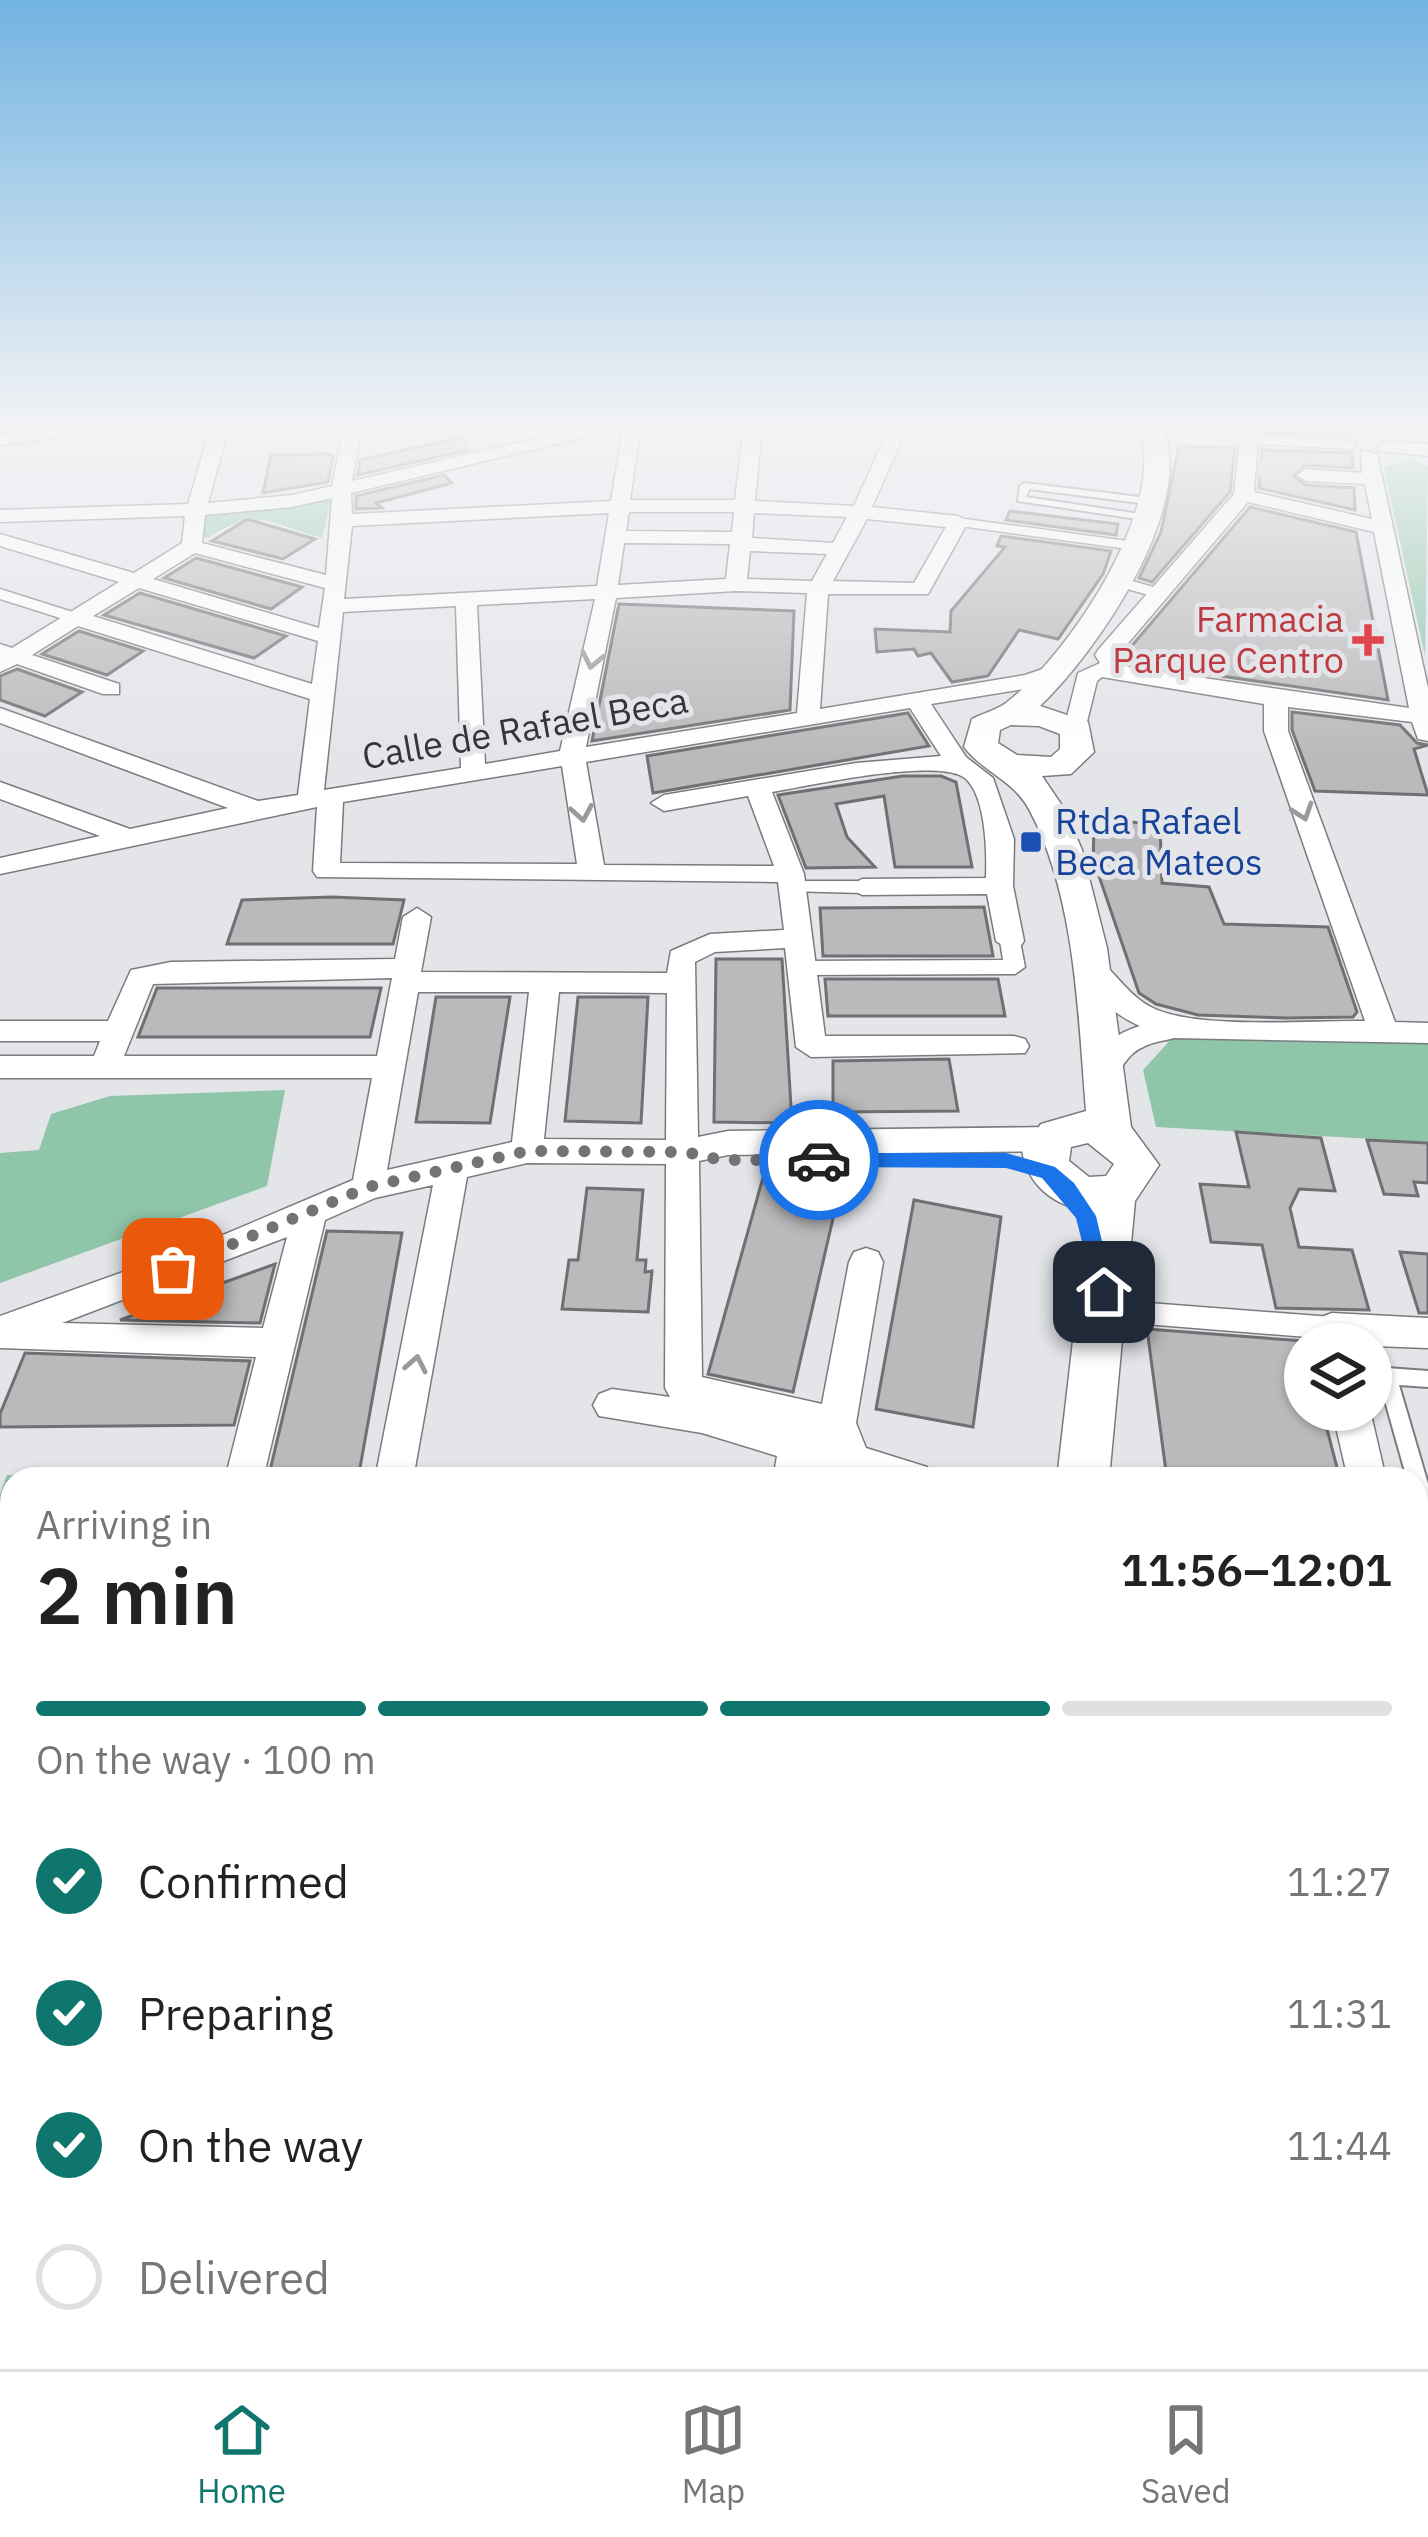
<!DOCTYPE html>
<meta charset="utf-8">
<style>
body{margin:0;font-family:"IBM Plex Sans",sans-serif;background:#f2f2f2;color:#222;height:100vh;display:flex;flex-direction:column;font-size:45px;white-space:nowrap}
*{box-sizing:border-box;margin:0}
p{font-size:39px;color:#767676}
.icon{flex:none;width:66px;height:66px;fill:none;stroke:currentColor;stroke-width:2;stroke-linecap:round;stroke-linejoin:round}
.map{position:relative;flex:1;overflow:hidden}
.details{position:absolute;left:0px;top:1467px;width:1428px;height:903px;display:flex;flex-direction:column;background:#fff;border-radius:36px 36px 0 0;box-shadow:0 3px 9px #0004}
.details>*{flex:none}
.controls{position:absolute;left:1284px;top:1323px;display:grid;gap:24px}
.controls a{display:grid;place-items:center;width:108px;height:108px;border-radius:50%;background:#fff;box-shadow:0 3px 9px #0004;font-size:60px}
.pin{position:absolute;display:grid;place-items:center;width:102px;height:102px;color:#fff;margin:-51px;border-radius:24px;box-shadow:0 6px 18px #0006}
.courier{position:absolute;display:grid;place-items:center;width:120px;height:120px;margin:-60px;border:9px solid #1a73e8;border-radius:50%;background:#fff;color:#222;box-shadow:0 3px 15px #0007}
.head em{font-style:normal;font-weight:600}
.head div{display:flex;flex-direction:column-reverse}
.head{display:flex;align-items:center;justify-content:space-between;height:204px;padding:0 36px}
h1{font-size:78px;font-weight:600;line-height:90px}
.bar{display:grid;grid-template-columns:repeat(4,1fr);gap:18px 12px;align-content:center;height:144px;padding:0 36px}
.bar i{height:15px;border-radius:9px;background:#e0e0e0}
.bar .current{background:#0f766e}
.bar p{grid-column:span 4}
ol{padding:0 36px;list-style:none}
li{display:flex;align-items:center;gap:36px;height:132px}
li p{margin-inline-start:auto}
li .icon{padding:12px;border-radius:50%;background:#0f766e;color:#fff;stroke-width:4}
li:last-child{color:#767676}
li i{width:66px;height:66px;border:6px solid #e0e0e0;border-radius:50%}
.dock{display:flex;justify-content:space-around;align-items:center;height:168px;border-top:3px solid #e0e0e0;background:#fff;font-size:33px;color:#767676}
.dock a{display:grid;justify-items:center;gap:6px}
.dock .current{color:#0f766e}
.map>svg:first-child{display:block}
</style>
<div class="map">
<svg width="1428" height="2369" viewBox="0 0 1428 2369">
<rect width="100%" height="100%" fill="#e3e5e9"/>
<g fill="#8fc6a9">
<polygon points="1409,459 1428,466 1425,656 1384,468"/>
<path d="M331 500 322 538C269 523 257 505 208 538L198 536 206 513Z"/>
<polygon points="1176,1034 1428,1042 1428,1142 1156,1127 1143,1070"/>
<polygon points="285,1090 267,1186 0,1283 0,1153 39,1150 51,1114 110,1096"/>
<polygon points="7,1475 93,1479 12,1479 12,1716 0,1716 0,1495"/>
<polygon points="1120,2358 1399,2358 1401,2369 1121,2369"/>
</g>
<g fill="#bab9bc" stroke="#706f72" stroke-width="3">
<polygon points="1256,426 1351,426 1352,437 1265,432"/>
<polygon points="464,437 468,450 358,475 360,460"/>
<polygon points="1179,446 1235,448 1230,492 1152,582 1139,578 1161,532"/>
<polygon points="1262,450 1352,453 1353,468 1306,465 1293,476 1306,485 1354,488 1355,510 1259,488"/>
<polygon points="328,454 333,456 328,482 263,493 271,455"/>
<polygon points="444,475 452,483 376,503 382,508 356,509 356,496"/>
<polygon points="1250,507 1356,532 1388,700 1130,663 1124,655"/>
<polygon points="1010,511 1118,524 1116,535 1006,520"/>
<polygon points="246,520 250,520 315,539 283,559 212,541"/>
<polygon points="1001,536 1111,551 1103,574 1058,639 1019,630 988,676 952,682 931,653 918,656 914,649 877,652 875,629 950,632 951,611 1005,547 997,546"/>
<polygon points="196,558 302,587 271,609 164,578"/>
<polygon points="140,593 286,636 254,658 104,615"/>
<polygon points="619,604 794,611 790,710 592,741"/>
<polygon points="79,631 143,651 107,675 42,654"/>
<polygon points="17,669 82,692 45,716 0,700 0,676"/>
<polygon points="1292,712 1400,725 1417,743 1428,745 1414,749 1428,795 1315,791 1292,730"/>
<polygon points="908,713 929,746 653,793 647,756"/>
<polygon points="903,776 941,776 956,782 972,867 895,867 884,796 836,804 847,837 875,867 806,868 778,795"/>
<polygon points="1094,818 1160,825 1162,883 1209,887 1224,924 1328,927 1357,1012 1353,1017 1286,1018 1198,1015 1156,1004 1139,993 1099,876 1093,875"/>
<polygon points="332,897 404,900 393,944 227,944 242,900"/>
<polygon points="984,907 993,956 823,956 820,908"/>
<polygon points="716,959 782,959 792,1123 714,1122"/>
<polygon points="825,979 998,979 1005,1016 828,1016"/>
<polygon points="157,988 381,988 370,1037 138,1037"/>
<polygon points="436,997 510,997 490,1123 416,1122"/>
<polygon points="578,997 648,997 641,1123 565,1121"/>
<polygon points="949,1059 958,1111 833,1112 833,1061"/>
<polygon points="1236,1132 1321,1138 1335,1191 1299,1189 1290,1208 1299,1247 1352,1250 1369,1310 1276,1308 1262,1245 1211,1242 1200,1184 1249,1187"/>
<polygon points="1367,1140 1428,1143 1428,1183 1414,1182 1418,1196 1384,1194"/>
<polygon points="764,1174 840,1188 793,1392 708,1374"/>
<polygon points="587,1188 643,1190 637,1260 646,1260 645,1272 652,1271 648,1312 562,1309 569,1260 578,1260"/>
<polygon points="914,1200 1001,1217 973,1427 876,1409"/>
<polygon points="327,1231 402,1233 358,1479 268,1479"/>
<polygon points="1400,1252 1428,1254 1428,1313 1419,1313"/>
<polygon points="275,1264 260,1323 120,1320"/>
<polygon points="1147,1329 1304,1341 1305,1410 1322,1410 1340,1479 1167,1479"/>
<polygon points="25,1353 250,1361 234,1425 0,1427 0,1414"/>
</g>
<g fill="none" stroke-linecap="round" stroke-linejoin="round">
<polyline stroke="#c0c2c5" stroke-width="15" stroke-dasharray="15 8" stroke-linecap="butt" points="1254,469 1301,472"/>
<g stroke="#797b7e" stroke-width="4">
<g id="service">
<polygon points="1025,483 1148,498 1153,501 1148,504 1029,489 1026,497 1147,515 1149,517 1144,520 1018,501 1020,486"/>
<polygon points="1387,1368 1428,1371 1428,1387 1399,1385 1428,1484 1428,1527 1421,1524 1416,1511 1416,1479 1407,1479 1378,1376 1380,1371"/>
<polygon points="1416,1748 1428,1749 1428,1771 1416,1770"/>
</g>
</g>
<g stroke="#797b7e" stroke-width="3">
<g id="pedestrian">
<polygon points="1249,436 1350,441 1357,445 1350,449 1244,443 1244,437"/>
<polygon points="958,518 1135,542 1142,546 1135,550 953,525 951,522"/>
<polygon points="1122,578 1164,590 1167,593 1159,598 1117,586 1117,580"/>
<polygon points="0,589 82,615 84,618 76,623 0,599"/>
<polygon points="793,881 862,881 872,887 862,893 786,891 786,883"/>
<polygon points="1010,934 1020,941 1025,967 1015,974 804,975 794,968 804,961 1003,960 1000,941"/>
<polygon points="1104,1281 1149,1303 1332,1317 1341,1320 1345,1328 1341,1336 1332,1339 1145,1324 1095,1298 1091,1291 1095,1284"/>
</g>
</g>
<g stroke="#797b7e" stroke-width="3">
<g id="minor">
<path d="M211 426H229L208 503 292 495 332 486 344 426H362L352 481 590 426H641L630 500H735L744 426H762L755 501 854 506 890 426H908L872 507 958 516 968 522 928 594H828L820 709 1025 675 1063 662 1074 669 1030 688 931 704 966 757 993 778 1014 839 1013 886 1024 941 1020 947 1010 950 996 941 987 894 862 895 848 887 862 879 986 878C987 851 986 798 966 779 941 756 808 786 772 792L804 874 825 1036H1014L1025 1039 1029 1046 1025 1053 811 1057 796 1047 785 948 715 952 695 962 698 1137 728 1131 1048 1127 1059 1131 1064 1139 1059 1147 1048 1151 728 1155 699 1161 702 1377 822 1404 849 1262 854 1252 866 1248 878 1252 883 1262 856 1423 866 1448 927 1467 932 1479H855L814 1467 811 1479H773L777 1456 702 1433 599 1416 593 1405 599 1394 612 1389 670 1397 665 1388 666 1164 527 1163 467 1177 413 1479H375L433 1185 375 1198 325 1220 263 1479H225L256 1357 0 1348V1316L204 1243 353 1180 372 1078H0V1056H94L100 1041H0V1021H108L131 970 171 962 395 959 403 917 417 908 431 917 421 972 667 973 671 951 710 934 784 930 778 882 317 877 313 871 317 807 0 874V858L100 836 0 799V782L130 829 228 808 0 723V708L258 801 298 795 310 699 78 626 32 655 119 684V694H103L17 664 0 672V644L12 648 119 582 0 546V534L134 573 182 543 185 516 0 522V510L188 504ZM623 428 611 501 352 514 351 493ZM332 498 326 575 202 543 205 515 292 507ZM629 512H734L732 532 626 531ZM609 513 597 586 344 599 352 526ZM754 513 847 517 833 543 752 538ZM867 519 946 527 914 583 833 581ZM624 543 730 544 726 579 618 585ZM750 551 827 554 812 581 747 579ZM195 553 325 588 319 628 153 579ZM139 588 318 641 312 684 93 616ZM736 591 807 593 797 713 586 747 616 598ZM595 599 560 751 485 764 477 605ZM456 606 461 768 324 790 343 612ZM910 708 941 756 856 763 664 795 651 803 664 811 748 796 774 866 604 865 586 762ZM562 766 577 864 340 863 343 802ZM392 978 377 1056H124L153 984ZM418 992H529L512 1142 387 1170ZM559 992 667 993 666 1140 544 1139ZM287 1237 263 1328 62 1323Z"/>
<polygon points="1045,426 1151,426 1163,432 1154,437 1054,431"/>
<path d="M1233 426H1251L1258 440 1254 492 1372 519 1365 484 1306 481 1297 475 1306 469 1362 473 1361 450 1377 454 1428 688V741L1418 739 1412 722 1288 707V731L1395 1022 1428 1023V1043L1174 1038C1164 1041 1152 1042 1143 1047 1121 1056 1121 1085 1092 1077L1088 1069C1101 1047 1115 1033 1140 1026 1110 1013 1093 994 1077 965L1091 956C1108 960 1126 996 1153 1008 1199 1030 1310 1020 1365 1021L1264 731V704L1102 677 1097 681 1084 734 1076 736 1064 729 1078 673 1100 663 1095 655 1098 650 1234 494 1240 440ZM1248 502 1374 532 1409 708 1128 667 1118 655Z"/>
<polygon points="54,428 63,433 60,437 0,445 0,435"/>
<polygon points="1385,442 1428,444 1428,456 1379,451 1376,447"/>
<polygon points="1332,1313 1428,1318 1428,1348 1318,1344 1314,1328 1319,1318"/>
<polygon points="1332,1410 1370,1410 1386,1479 1348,1479"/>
<polygon points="1416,1651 1428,1656 1428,1741 1416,1736"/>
<polygon points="1416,1854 1428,1856 1428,1902 1416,1900"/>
<rect x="0" y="1903" width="12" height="48"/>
<polygon points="12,2324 12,2358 38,2358 33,2369 0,2369 0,2329"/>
<polygon points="251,2358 307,2358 303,2369 247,2369"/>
<polygon points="713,2358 769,2358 767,2369 711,2369"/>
</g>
</g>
<g stroke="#797b7e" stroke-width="3">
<g id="secondary">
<path d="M1138 426H1162C1198 506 1096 653 1040 706L1088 722 1094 752 1071 774 1042 776 1065 810 1082 850 1107 948 1131 1127 1159 1165 1135 1201 1109 1479H1057L1088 1211C1053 1205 1028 1186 1022 1150L1041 1124 1086 1111C1078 1014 1076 899 1030 811 1014 780 983 772 964 747L972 719C983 713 997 710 1006 703 1067 657 1171 504 1138 426ZM1011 725 1039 726 1060 734V749L1051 757 1017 755 998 743 1000 730ZM1088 1143 1114 1164 1106 1176 1089 1177 1069 1161 1071 1147Z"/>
<polygon points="787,2358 863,2358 862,2369 784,2369"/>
</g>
</g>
<use href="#service" fill="#fff" fill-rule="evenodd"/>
<use href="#pedestrian" fill="#fff" fill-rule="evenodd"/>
<use href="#minor" fill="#fff" fill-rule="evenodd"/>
<use href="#secondary" fill="#fff" fill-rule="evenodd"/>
</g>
<defs><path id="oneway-chevron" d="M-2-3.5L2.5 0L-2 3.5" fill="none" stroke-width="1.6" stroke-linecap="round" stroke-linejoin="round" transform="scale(3)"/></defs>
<g stroke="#9a9a9a">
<use href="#oneway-chevron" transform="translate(592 660) rotate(102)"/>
<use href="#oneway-chevron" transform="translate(1303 812) rotate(71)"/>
<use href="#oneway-chevron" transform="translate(582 813) rotate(80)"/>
<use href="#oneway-chevron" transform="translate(416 1364) rotate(-79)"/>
</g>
<linearGradient id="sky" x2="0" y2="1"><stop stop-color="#72b3e1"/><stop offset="0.56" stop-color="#f2f3f5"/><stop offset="1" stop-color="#f2f3f5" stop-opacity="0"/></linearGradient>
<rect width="1428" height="758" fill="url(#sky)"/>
<polygon fill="#1a73e8" points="819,1153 1006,1153 1055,1167 1074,1183 1096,1216 1114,1292 1104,1300 1096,1297 1076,1218 1042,1178 1006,1168 819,1167 810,1160"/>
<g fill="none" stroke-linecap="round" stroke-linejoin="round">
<polyline stroke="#717375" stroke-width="12" stroke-dasharray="0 21.6" points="173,1269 368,1187 527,1151 686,1152 721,1160 819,1160"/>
</g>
<path fill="#e0444e" stroke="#e3e5e9" stroke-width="4.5" d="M1362 622h12v12h12v12h-12v12h-12v-12h-12v-12h12z"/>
<rect fill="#1a4fb4" stroke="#e3e5e9" stroke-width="4.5" x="1019" y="830" width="24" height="24" rx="6"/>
<g text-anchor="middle" stroke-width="10" stroke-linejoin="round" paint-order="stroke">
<g font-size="36" fill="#be3a42" stroke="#e3e5e9" text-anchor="end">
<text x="1344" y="632">Farmacia<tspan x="1344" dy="41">Parque Centro</tspan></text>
</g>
<g font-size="36" fill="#343536" stroke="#e3e5e9">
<text transform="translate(525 728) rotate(-10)" y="13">Calle de Rafael Beca</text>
</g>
<g font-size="36" fill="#164399" stroke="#e3e5e9" text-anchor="start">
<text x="1055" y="834">Rtda Rafael<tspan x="1055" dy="41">Beca Mateos</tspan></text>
</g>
</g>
</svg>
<div class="controls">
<a><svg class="icon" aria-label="layers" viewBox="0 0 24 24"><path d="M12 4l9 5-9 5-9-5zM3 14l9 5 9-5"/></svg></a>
</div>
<div class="pin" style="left:173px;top:1269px;background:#ea580c"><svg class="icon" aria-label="bag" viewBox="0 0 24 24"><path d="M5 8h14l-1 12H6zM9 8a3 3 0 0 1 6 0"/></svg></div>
<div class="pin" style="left:1104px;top:1292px;background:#1f2937"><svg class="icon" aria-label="home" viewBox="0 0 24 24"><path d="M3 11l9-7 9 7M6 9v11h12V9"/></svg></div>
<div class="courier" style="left:819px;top:1160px"><svg class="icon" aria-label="car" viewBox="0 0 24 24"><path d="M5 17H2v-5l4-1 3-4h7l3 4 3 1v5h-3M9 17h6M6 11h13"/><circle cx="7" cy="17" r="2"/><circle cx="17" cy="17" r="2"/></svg></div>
<section class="details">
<div class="head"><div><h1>2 min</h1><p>Arriving in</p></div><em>11:56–12:01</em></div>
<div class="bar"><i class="current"></i><i class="current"></i><i class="current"></i><i></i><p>On the way · 100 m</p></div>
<ol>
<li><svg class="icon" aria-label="check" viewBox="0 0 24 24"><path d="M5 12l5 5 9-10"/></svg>Confirmed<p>11:27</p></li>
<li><svg class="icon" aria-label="check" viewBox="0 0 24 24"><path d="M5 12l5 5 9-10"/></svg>Preparing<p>11:31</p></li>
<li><svg class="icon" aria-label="check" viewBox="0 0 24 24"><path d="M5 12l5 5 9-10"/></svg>On the way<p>11:44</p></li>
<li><i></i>Delivered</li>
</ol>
</section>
</div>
<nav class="dock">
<a class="current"><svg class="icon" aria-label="home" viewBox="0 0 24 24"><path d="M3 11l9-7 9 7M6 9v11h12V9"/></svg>Home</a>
<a><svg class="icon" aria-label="map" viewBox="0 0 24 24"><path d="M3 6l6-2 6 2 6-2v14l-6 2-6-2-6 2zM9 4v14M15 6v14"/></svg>Map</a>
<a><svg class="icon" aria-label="saved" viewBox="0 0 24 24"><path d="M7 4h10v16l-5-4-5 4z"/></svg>Saved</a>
</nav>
